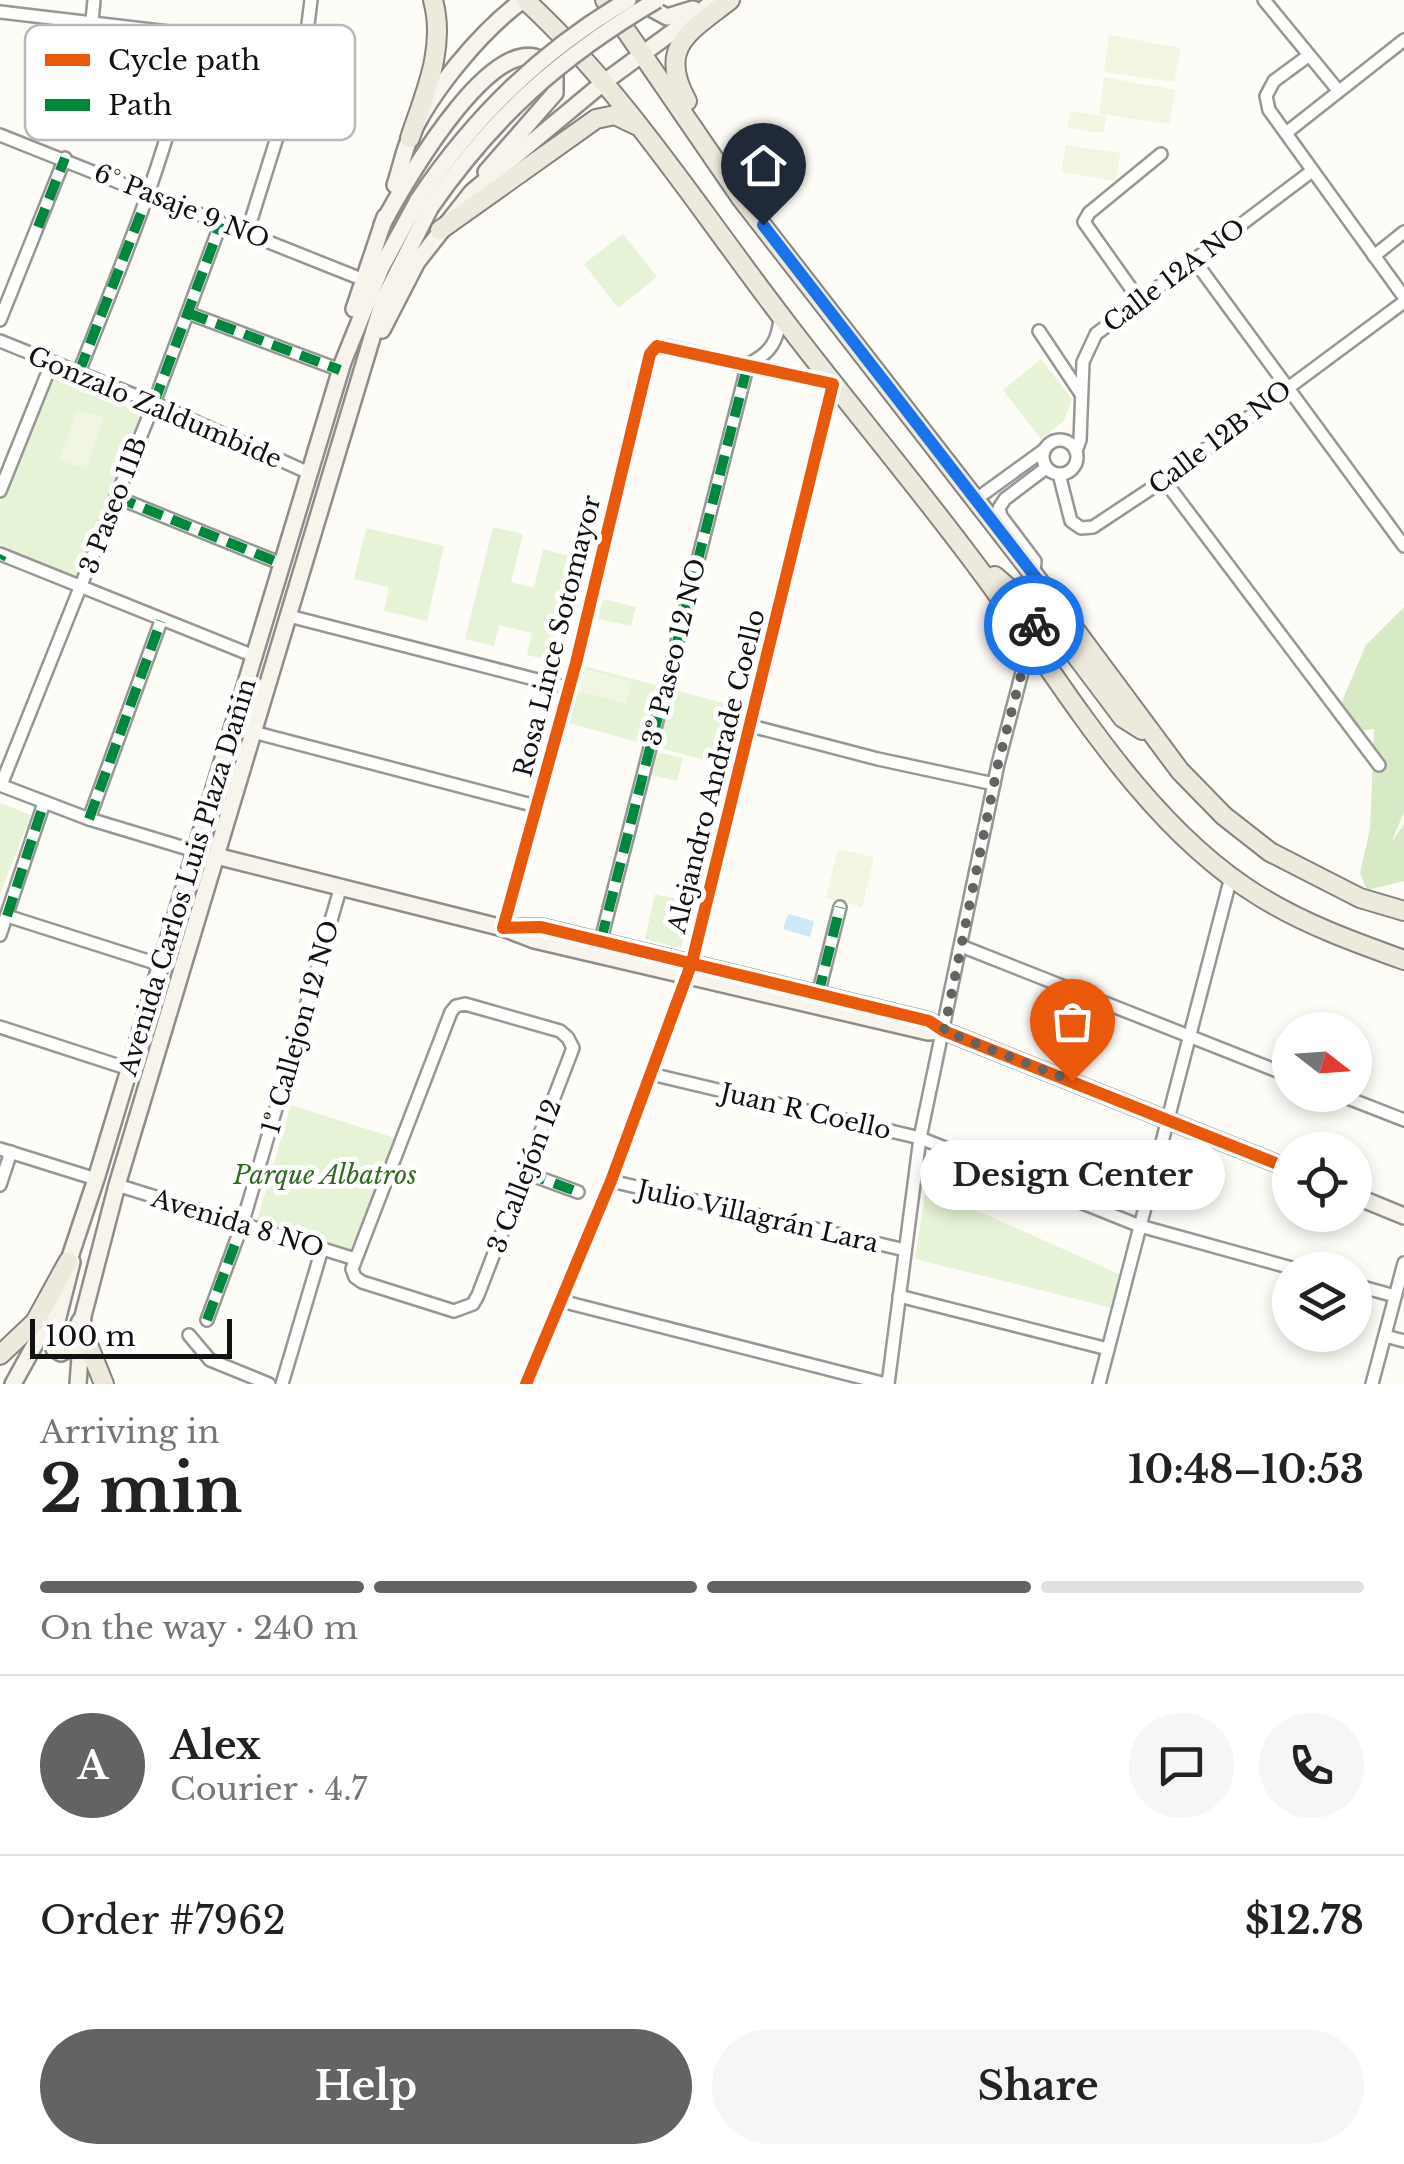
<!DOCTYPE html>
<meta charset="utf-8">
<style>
body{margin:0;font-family:"Libre Baskerville",serif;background:#f6f6f6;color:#222;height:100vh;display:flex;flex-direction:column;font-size:38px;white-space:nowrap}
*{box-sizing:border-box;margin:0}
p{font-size:32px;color:#767676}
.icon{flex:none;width:55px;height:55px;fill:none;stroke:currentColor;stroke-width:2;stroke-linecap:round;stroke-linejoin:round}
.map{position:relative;height:1384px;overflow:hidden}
.panel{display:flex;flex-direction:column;background:#fff;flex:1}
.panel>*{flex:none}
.needle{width:65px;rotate:107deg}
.fabs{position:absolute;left:1272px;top:1012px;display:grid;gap:20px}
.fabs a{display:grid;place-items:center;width:100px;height:100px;border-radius:50%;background:#fff;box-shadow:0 5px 15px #0003;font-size:50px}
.scale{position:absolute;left:30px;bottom:25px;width:202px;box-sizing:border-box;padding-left:10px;border:5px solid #111;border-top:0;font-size:28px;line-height:35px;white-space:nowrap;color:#111;-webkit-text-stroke:8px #fff;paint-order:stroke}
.pin{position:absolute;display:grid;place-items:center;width:85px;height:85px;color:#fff;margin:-102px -42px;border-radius:50% 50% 50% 0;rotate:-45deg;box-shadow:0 0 10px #0007}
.pin .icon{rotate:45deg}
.courier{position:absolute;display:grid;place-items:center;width:100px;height:100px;margin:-50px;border:8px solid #1a73e8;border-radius:50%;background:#fff;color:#222;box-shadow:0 2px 12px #0007}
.bubble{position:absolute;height:70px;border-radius:35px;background:#fff;box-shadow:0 5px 15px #0003;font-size:32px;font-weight:700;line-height:70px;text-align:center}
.overview em{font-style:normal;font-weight:700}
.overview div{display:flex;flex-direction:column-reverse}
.overview{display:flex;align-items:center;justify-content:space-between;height:170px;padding:0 40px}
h1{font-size:65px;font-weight:700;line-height:75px}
.bar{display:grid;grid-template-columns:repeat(4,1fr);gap:15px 10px;align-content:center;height:120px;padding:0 40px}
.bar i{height:12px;border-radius:8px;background:#e0e0e0}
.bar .active{background:#646362}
.bar p{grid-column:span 4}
.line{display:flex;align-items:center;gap:25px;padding:0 40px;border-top:2px solid #e0e0e0}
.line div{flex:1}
.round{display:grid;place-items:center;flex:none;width:105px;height:105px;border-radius:52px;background:#f6f6f6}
.primary-button{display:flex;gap:20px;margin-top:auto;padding:20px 40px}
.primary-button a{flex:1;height:115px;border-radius:60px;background:#646362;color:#fff;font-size:40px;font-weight:700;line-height:115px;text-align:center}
.primary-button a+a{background:#f6f6f6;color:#222}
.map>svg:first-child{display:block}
</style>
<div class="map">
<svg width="1404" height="1384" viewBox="0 0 1404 1384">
<rect width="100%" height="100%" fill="#fdfcf7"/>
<g fill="#e7f3d7">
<polygon points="623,234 657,277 618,308 584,264"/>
<polygon points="1041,359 1072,399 1064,421 1041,439 1003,390"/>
<polygon points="54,368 148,406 79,577 0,545 0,502"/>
<polygon points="493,527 523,534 511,582 534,588 543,549 574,557 570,574 585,579 577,611 561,608 548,660 527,655 532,633 499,625 494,646 465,639"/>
<polygon points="366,528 444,546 427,621 384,611 389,587 354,579"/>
<polygon points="603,599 636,607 631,626 598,619"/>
<polygon points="577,664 742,708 726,766 561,721"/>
<polygon points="652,751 683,758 677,781 647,774"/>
<polygon points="0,803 31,815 0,894"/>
<polygon points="655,894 691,902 681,948 645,939"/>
<polygon points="291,1105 395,1138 350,1250 257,1220"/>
<polygon points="926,1188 1119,1274 1112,1308 915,1259"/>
</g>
<polygon fill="#d8eac5" points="1404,607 1404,812 1391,843 1404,824 1404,881 1367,890 1360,873 1370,829 1374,729 1350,732 1334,720 1366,645"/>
<g fill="#f0f6e1">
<polygon points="1109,35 1181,48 1174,82 1104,72"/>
<polygon points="1104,77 1176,90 1169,124 1099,114"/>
<polygon points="1071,111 1107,117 1103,133 1067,128"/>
<polygon points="1066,145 1120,153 1116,181 1061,172"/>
<polygon points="77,409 104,418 86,469 59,460"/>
<polygon points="578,667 632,682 626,704 572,689"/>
<polygon points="838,849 874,857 862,907 826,898"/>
</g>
<polygon fill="#cde8f7" points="788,914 814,921 810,937 783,929"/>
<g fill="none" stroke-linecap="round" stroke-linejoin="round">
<g stroke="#979795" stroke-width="16">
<g id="street">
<polyline points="1264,0 1337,89"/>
<polyline points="0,12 305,48"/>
<polyline points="92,21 94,0"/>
<polyline points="1308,56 1274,81 1266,96 1269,110 1404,297"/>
<polyline points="1286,133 1404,40"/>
<polyline points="0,135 364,280"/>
<polyline points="247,233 305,48 311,0"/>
<polyline points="1374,256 1404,232"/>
<polyline points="1194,260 1404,546"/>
<polyline points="1140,301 1084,222 1089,213 1161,154"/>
<polyline points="188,313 340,370"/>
<polyline points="0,320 65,158"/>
<polyline points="1039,331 1081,394"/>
<polyline points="0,341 154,403 309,473"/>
<path d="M748 364C770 354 779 340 780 316"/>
<path d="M79 372C123 261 170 151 193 33"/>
<circle cx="1060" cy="457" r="17"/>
<polyline points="1076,451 1080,440 1083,362 1096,334 1312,171"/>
<polyline points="1059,474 1071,521 1081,528 1093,527 1164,480 1404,302"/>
<polyline points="1164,480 1379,765"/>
<polyline points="0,491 52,362"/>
<polyline points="116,497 282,564"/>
<polyline points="975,500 1044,450"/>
<polyline points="0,554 254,656"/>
<polyline points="1034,576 1035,561 1001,516 999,508 1005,499 1046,468"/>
<polyline points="289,616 569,688"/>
<polyline points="751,726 878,759 994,784"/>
<polyline points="253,732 536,806"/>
<polyline points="0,785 89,819 195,851"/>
<polyline points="1,785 154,403 221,223"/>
<polyline points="89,819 161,621"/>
<polyline points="7,916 161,965"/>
<polyline points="503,928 576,663 650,354 657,346 665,346 833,384 692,962 611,1181 526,1384"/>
<polyline points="0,935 44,803"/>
<polyline points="601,940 748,364"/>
<polyline points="961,946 1290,1076"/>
<polyline points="818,995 840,907"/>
<polygon points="465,1004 560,1031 568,1038 573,1048 478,1295 473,1304 454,1311 362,1282 355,1277 352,1269 451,1012 456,1006"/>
<polyline points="0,1027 129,1069"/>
<polyline points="651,1074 920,1138 1140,1226 1299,1270"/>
<polyline points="1340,1095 1404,1120"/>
<polyline points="0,1149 96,1179"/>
<polyline points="526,1173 578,1192"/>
<polyline points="611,1181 905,1250"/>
<polyline points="0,1185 11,1152"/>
<polyline points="117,1185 355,1259"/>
<polyline points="1355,1285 1395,1296"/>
<polyline points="899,1296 1108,1349"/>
<polyline points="561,1301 886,1384"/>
<polyline points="207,1320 242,1225 341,886"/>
<polyline points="189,1335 210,1360 269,1384"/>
<polyline points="1385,1336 1404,1341"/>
<polyline points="282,1384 322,1249"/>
<polyline points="888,1384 920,1138 998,764 1044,588"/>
<polyline points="1099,1384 1231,877"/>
<polyline points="1372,1384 1404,1263"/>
</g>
</g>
<g stroke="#8e8d8b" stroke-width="20">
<g id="secondary">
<polyline points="645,0 654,10 667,17 693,9"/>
<path d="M395 185C400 171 403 154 409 140 430 92 481 31 523 0"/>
<path d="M382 225C401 189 507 0 555 73V93L486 172"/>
<polyline points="354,309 385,217"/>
<polyline points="382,330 417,262 472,192 603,83 716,0"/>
<polyline points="216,856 503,928 534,940 928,1032 944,1031"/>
<polyline points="503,928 541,927 929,1021 944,1031 1290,1169"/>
<polyline points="1355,1196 1404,1216"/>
<polyline points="72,1262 52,1341 54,1349 61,1353 68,1349 80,1321"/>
<polyline points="65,1272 96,1179 343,362 381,268 418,200"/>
<polyline points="13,1384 40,1335 57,1293"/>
<polyline points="78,1384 83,1316 117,1185 383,301 430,208"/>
</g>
</g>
<g stroke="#858482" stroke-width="22">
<g id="primary">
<path d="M525 0C625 92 699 209 781 316 849 406 923 492 990 584 1067 691 1145 826 1259 896 1304 924 1354 942 1404 960"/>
<polyline points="605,0 741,198 1044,588 1180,771 1224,816 1270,852 1360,898 1404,911"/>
<path d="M687 101C657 47 689 32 730 0"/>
<path d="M410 138C425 93 446 48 433 0"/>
<polyline points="440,230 596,119 615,115 636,125"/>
<polyline points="995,576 1012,591 1028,585 1034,576"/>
<path d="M1044 661C1040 650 1043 642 1054 638L1065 641 1123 718 1142 730"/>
<polyline points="83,1332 104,1384"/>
<polyline points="0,1355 35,1322 68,1262"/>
</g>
</g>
<use href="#street" stroke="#fffffe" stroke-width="11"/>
<use href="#secondary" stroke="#f6f4eb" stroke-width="15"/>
<use href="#primary" stroke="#ede9dc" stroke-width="18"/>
<g stroke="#8e8d8b" stroke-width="20" stroke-linecap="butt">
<g id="secondary-bridge">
<path d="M418 200C474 117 541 51 628 0"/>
<path d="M430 208C493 117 561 56 657 0"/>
</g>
</g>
<use href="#secondary-bridge" stroke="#f6f4eb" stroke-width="15"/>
<g stroke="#00873e" stroke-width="10" stroke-dasharray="20 10" stroke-linecap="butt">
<polyline points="38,227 65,158"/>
<polyline points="188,313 340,370"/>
<polyline points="79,372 149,193"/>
<polyline points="154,403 221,223"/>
<polyline points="116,497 282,564"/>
<polyline points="0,559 2,555"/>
<polyline points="89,819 161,621"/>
<polyline points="7,916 44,803"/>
<polyline points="601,940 748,364"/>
<polyline points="818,995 840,907"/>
<polyline points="526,1173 578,1192"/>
<polyline points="207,1320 242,1225"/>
</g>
<g stroke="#fff" stroke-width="19">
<polyline id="cycleway" points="526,1384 611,1181 692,962 833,384 657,346 650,354 576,663 503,928 541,927 929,1021 944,1031 1290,1169"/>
</g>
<use href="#cycleway" stroke="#e8590c" stroke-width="12"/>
</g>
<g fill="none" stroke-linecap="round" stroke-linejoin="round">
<polyline stroke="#646362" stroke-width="10" stroke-dasharray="0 18" points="1034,625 998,764 944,1031 1072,1081"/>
<polyline stroke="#1a73e8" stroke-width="12" points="763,225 1044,588 1034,625"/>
</g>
<g text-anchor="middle" stroke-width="10" stroke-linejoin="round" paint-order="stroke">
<g font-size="25" fill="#111" stroke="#fff">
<text transform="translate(182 206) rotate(22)" y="9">6° Pasaje 9 NO</text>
<text transform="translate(1174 275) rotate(-37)" y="9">Calle 12A NO</text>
<text transform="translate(155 407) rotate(23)" y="9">Gonzalo Zaldumbide</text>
<text transform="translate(1220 437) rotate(-37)" y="9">Calle 12B NO</text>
<text transform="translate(113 505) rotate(-69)" y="9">3 Paseo 11B</text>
<text transform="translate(557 636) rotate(-76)" y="9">Rosa Lince Sotomayor</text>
<text transform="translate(674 652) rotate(-76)" y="9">3º Paseo 12 NO</text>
<text transform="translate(716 771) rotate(-76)" y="9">Alejandro Andrade Coello</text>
<text transform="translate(187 877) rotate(-73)" y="9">Avenida Carlos Luis Plaza Dañin</text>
<text transform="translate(300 1027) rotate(-74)" y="9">1º Callejon 12 NO</text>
<text transform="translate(806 1111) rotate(13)" y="9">Juan R Coello</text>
<text transform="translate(524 1176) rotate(-69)" y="9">3 Callejón 12</text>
<text transform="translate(758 1216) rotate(13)" y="9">Julio Villagrán Lara</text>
<text transform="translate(238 1223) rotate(17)" y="9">Avenida 8 NO</text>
</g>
<g font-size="25" font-style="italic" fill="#2f6b1f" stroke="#fff">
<text x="325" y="1184">Parque Albatros</text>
</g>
</g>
<rect x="25" y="25" width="330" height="115" rx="15" fill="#fff" stroke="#b8b8b8" stroke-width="2.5"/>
<rect x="45" y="54" width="45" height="12" fill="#e8590c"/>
<rect x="45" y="99" width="45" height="12" fill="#00873e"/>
<g font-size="28" fill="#111">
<text x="108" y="70">Cycle path</text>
<text x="108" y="115">Path</text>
</g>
</svg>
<div class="fabs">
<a><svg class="needle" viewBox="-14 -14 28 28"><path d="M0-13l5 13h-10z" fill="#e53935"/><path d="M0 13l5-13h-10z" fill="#767676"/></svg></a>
<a><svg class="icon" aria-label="locate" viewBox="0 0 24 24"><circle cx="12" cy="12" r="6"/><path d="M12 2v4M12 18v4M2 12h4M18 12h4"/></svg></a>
<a><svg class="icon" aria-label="layers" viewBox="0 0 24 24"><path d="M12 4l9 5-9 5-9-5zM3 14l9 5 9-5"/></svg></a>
</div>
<div class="scale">100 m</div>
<div class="pin" style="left:1072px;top:1081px;background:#ea580c"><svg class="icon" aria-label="bag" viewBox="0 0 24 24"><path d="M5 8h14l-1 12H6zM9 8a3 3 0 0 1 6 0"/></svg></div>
<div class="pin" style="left:763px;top:225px;background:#1f2937"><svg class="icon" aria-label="home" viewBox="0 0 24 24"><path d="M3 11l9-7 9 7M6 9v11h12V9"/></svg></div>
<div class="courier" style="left:1034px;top:625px"><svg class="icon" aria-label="bike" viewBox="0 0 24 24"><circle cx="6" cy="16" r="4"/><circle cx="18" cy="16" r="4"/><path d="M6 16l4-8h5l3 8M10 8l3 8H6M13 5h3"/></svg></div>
<div class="bubble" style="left:920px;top:1140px;width:305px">Design Center</div>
</div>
<section class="panel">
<div class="overview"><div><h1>2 min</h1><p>Arriving in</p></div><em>10:48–10:53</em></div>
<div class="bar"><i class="active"></i><i class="active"></i><i class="active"></i><i></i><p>On the way · 240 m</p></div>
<div class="line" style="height:180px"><b class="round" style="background:#646362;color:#fff">A</b><div><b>Alex</b><p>Courier · 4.7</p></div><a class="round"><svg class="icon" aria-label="chat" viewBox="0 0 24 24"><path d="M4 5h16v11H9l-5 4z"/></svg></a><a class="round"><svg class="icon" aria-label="phone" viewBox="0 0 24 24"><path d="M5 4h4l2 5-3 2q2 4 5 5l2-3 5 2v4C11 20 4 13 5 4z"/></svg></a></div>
<div class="line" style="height:130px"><div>Order #7962</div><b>$12.78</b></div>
<div class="primary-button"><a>Help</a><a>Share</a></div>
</section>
